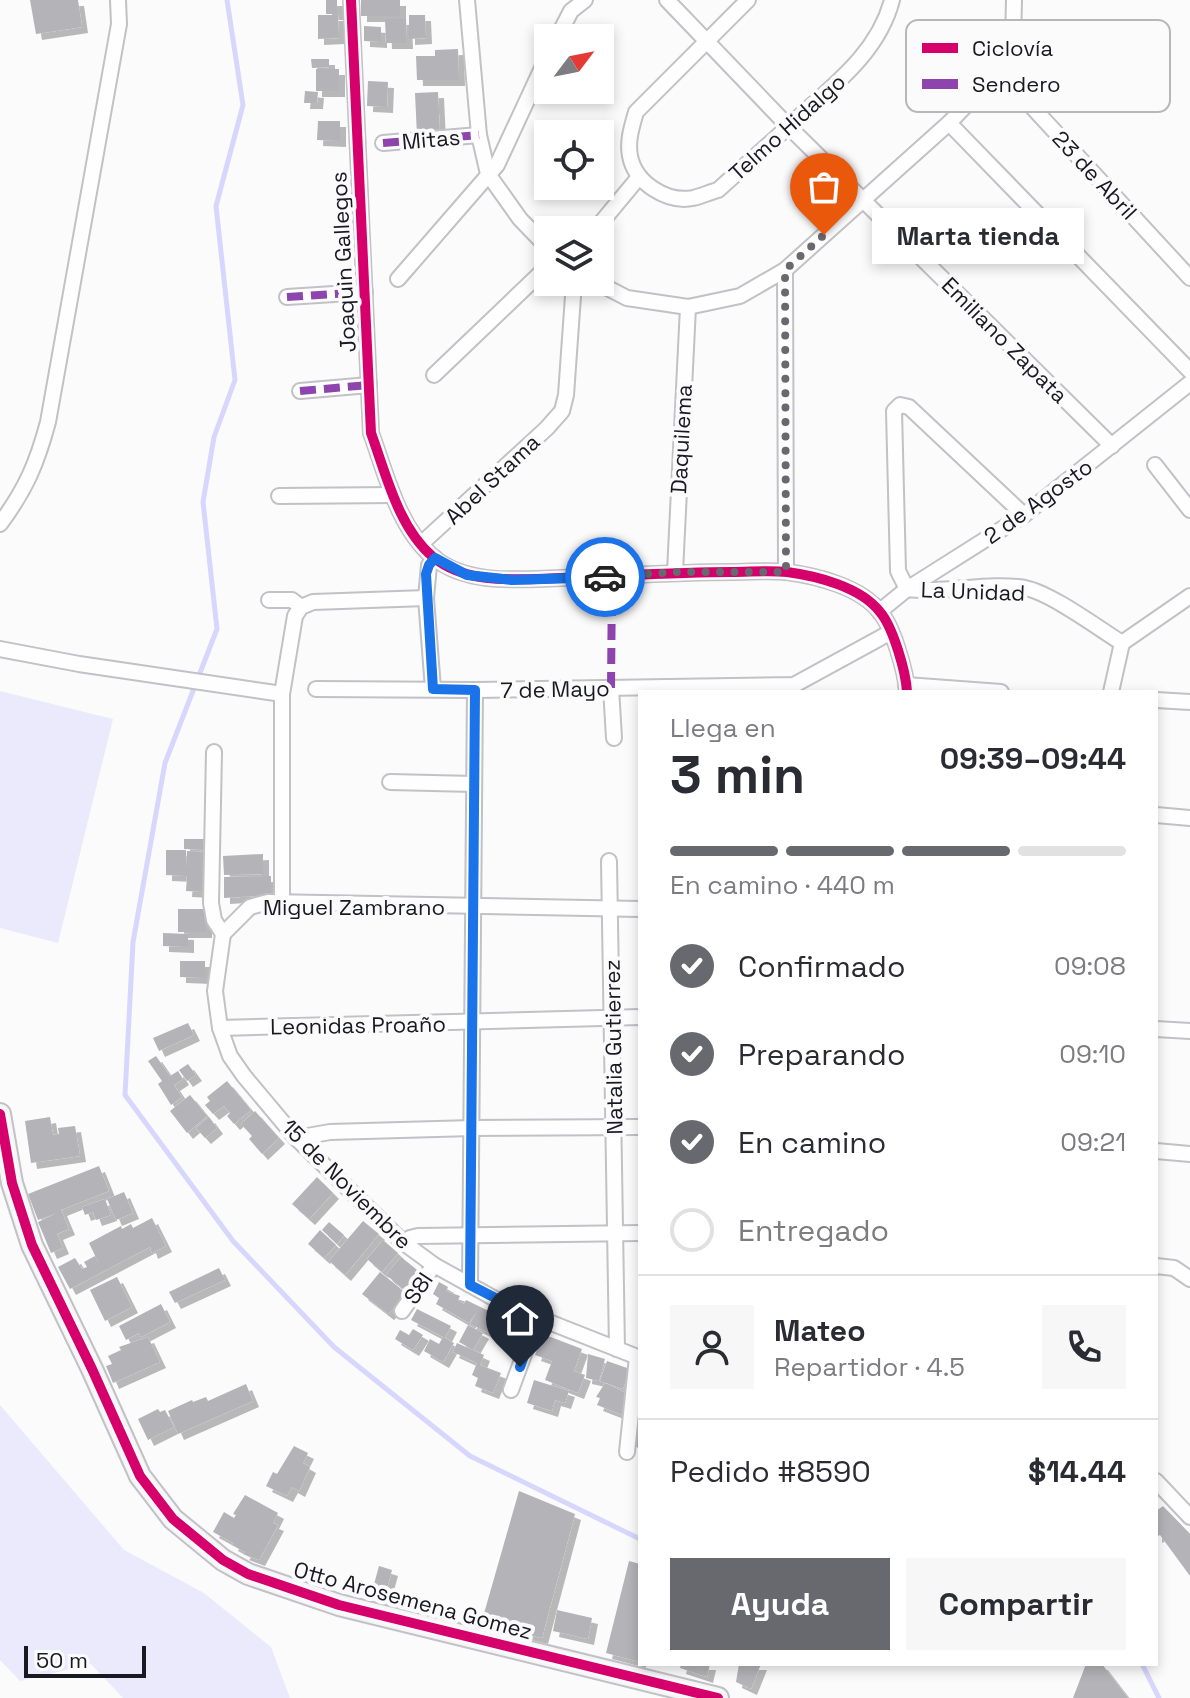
<!DOCTYPE html>
<html lang="es">
<meta charset="utf-8">
<style>
body{margin:0;font-family:"Space Grotesk",sans-serif;background:#f7f7f7;color:#2b2b33;height:100vh;display:flex;flex-direction:column;font-size:30px;white-space:nowrap}
*{box-sizing:border-box;margin:0}
p{font-size:26px;color:#7c7c81}
.icon{flex:none;width:44px;height:44px;fill:none;stroke:currentColor;stroke-width:2;stroke-linecap:round;stroke-linejoin:round}
.map{position:relative;flex:1;overflow:hidden}
.side{position:absolute;left:638px;top:690px;width:520px;height:976px;display:flex;flex-direction:column;background:#fff;border-radius:0px;box-shadow:0 4px 12px #0003}
.side>*{flex:none}
.needle{width:52px;rotate:58deg}
.tools{position:absolute;left:534px;top:24px;display:grid;gap:16px}
.tools a{display:grid;place-items:center;width:80px;height:80px;border-radius:0px;background:#fff;box-shadow:0 4px 12px #0003;font-size:40px}
.scale{position:absolute;left:24px;bottom:20px;width:122px;box-sizing:border-box;padding-left:8px;border:4px solid #191924;border-top:0;font-size:22px;line-height:28px;white-space:nowrap;color:#191924;-webkit-text-stroke:6px #fbfbfb;paint-order:stroke}
.pin{position:absolute;display:grid;place-items:center;width:68px;height:68px;color:#fff;margin:-82px -34px;border-radius:50% 50% 50% 0;rotate:-45deg;box-shadow:0 0 8px #0007}
.pin .icon{rotate:45deg}
.courier{position:absolute;display:grid;place-items:center;width:80px;height:80px;margin:-40px;border:6px solid #1a73e8;border-radius:50%;background:#fff;color:#222;box-shadow:0 2px 10px #0007}
.bubble{position:absolute;height:56px;border-radius:0px;background:#fff;box-shadow:0 4px 12px #0003;font-size:26px;font-weight:700;line-height:56px;text-align:center}
.overview em{font-style:normal;font-weight:700}
.overview div{display:flex;flex-direction:column-reverse}
.overview{display:flex;align-items:center;justify-content:space-between;height:136px;padding:0 32px}
h1{font-size:52px;font-weight:700;line-height:60px}
.bar{display:grid;grid-template-columns:repeat(4,1fr);gap:12px 8px;align-content:center;height:96px;padding:0 32px}
.bar i{height:10px;border-radius:6px;background:#e1e1e2}
.bar .on{background:#68686f}
.bar p{grid-column:span 4}
.line{display:flex;align-items:center;gap:20px;padding:0 32px;border-top:2px solid #e1e1e2}
.line div{flex:1}
.round{display:grid;place-items:center;flex:none;width:84px;height:84px;border-radius:0px;background:#f7f7f7}
ol{padding:0 32px;list-style:none}
li{display:flex;align-items:center;gap:24px;height:88px}
li p{margin-inline-start:auto}
li .icon{padding:8px;border-radius:50%;background:#68686f;color:#fff;stroke-width:4}
li:last-child{color:#7c7c81}
li i{width:44px;height:44px;border:4px solid #e1e1e2;border-radius:50%}
.cta{display:flex;gap:16px;margin-top:auto;padding:16px 32px}
.cta a{flex:1;height:92px;border-radius:0px;background:#68686f;color:#fff;font-size:32px;font-weight:700;line-height:92px;text-align:center}
.cta a+a{background:#f7f7f7;color:#2b2b33}
.map>svg:first-child{display:block}
</style>
<div class="map">
<svg width="1190" height="1698" viewBox="0 0 1190 1698">
<defs>
<filter id="shadow"><feDropShadow dx="6" dy="6" stdDeviation="0" flood-color="#0004"/></filter>
</defs>
<rect width="100%" height="100%" fill="#fbfbfb"/>
<g fill="#eaeafc">
<polygon points="0,691 113,719 58,943 0,928"/>
<polygon points="0,1405 124,1550 204,1593 271,1647 290,1698 123,1698 91,1664 20,1681 0,1660"/>
</g>
<g fill="none" stroke-linecap="round" stroke-linejoin="round">
<g stroke="#d7d7fd" stroke-width="5">
<polyline points="227,0 243,105 216,206 235,380 214,437 203,502 217,629 165,763 133,942 125,1095 233,1241 334,1347 470,1456 640,1539"/>
<polyline points="1142,1664 1159,1698"/>
</g>
</g>
<g fill="#b3b3b8" filter="url(#shadow)">
<polygon points="30,0 78,0 82,27 36,34"/>
<rect x="326" y="0" width="11" height="14"/>
<rect x="361" y="0" width="39" height="16"/>
<polygon points="318,15 338,15 339,38 318,39"/>
<polygon points="409,15 425,15 426,38 409,39"/>
<polygon points="385,19 406,19 407,43 386,43"/>
<polygon points="364,26 381,27 381,42 364,41"/>
<polygon points="458,49 459,80 417,80 416,56 435,56 435,50"/>
<polygon points="311,59 329,59 329,67 312,68"/>
<rect x="316" y="69" width="23" height="22"/>
<polygon points="368,81 388,82 387,107 367,106"/>
<polygon points="305,91 318,92 317,103 304,103"/>
<polygon points="438,92 440,135 417,136 415,93"/>
<polygon points="318,121 340,121 340,141 317,140"/>
<polygon points="184,839 209,839 209,850 184,849"/>
<polygon points="166,850 186,850 186,869 187,851 207,852 206,892 186,891 187,876 166,875"/>
<polygon points="263,854 263,874 224,875 223,856"/>
<polygon points="271,876 271,895 224,898 224,877"/>
<rect x="178" y="909" width="28" height="23"/>
<polygon points="163,933 188,934 188,947 163,946"/>
<polygon points="180,961 205,961 205,978 180,977"/>
<polygon points="188,1023 194,1035 159,1051 153,1038"/>
<polygon points="156,1056 170,1076 178,1071 183,1079 174,1085 182,1097 171,1105 158,1084 162,1081 148,1061"/>
<polygon points="188,1064 196,1075 187,1081 179,1070"/>
<polygon points="227,1081 251,1110 234,1124 227,1116 230,1113 224,1106 213,1114 205,1105 210,1101 207,1097"/>
<polygon points="190,1095 207,1116 187,1133 170,1111"/>
<polygon points="255,1111 279,1138 262,1154 249,1139 252,1136 241,1124"/>
<polygon points="50,1117 53,1135 59,1134 58,1128 75,1126 80,1156 31,1163 25,1121"/>
<polygon points="209,1117 217,1128 205,1138 196,1128"/>
<polygon points="99,1166 109,1191 61,1210 69,1229 57,1234 63,1248 51,1253 38,1222 57,1213 38,1220 28,1194"/>
<polygon points="317,1177 333,1193 309,1219 292,1204"/>
<polygon points="124,1192 133,1213 116,1220 107,1199"/>
<polygon points="105,1199 111,1215 96,1220 93,1212 85,1215 82,1207"/>
<polygon points="152,1218 166,1246 152,1253 150,1247 70,1289 58,1267 75,1258 82,1269 87,1267 84,1262 95,1256 100,1266 89,1243 121,1226 122,1229 131,1224 133,1228"/>
<polygon points="363,1221 379,1234 345,1275 329,1261"/>
<polygon points="329,1222 344,1235 337,1244 322,1230"/>
<polygon points="320,1230 336,1245 324,1258 308,1244"/>
<polygon points="383,1240 398,1253 382,1272 367,1259"/>
<polygon points="401,1257 421,1273 406,1291 386,1275"/>
<polygon points="219,1268 225,1280 175,1303 169,1292"/>
<polygon points="380,1272 411,1297 400,1312 394,1308 388,1314 362,1294"/>
<polygon points="117,1277 132,1307 105,1321 90,1290"/>
<polygon points="439,1282 448,1287 446,1291 460,1296 458,1300 464,1304 466,1300 497,1315 489,1333 470,1324 477,1311 469,1323 436,1304 439,1298 433,1294"/>
<polygon points="161,1304 170,1322 141,1337 139,1333 126,1340 119,1326"/>
<polygon points="417,1309 451,1326 445,1338 411,1320"/>
<polygon points="513,1319 531,1327 524,1349 504,1342 508,1332 521,1337 508,1331"/>
<polygon points="468,1325 483,1333 473,1350 459,1342"/>
<polygon points="413,1329 423,1335 413,1350 395,1339 400,1330 409,1335"/>
<polygon points="543,1334 582,1349 574,1371 585,1375 578,1393 545,1380 552,1361 535,1355"/>
<polygon points="148,1337 160,1362 113,1383 106,1366 112,1364 108,1356 121,1350 119,1347"/>
<polygon points="443,1337 454,1343 443,1362 424,1351 430,1339 439,1344"/>
<polygon points="457,1343 484,1355 480,1365 501,1373 493,1393 475,1386 478,1378 472,1375 477,1363 453,1352"/>
<polygon points="588,1354 605,1359 599,1381 586,1378"/>
<polygon points="607,1361 630,1369 623,1389 600,1381"/>
<polygon points="534,1380 569,1391 565,1403 555,1400 552,1411 527,1403"/>
<polygon points="605,1383 632,1396 628,1417 597,1405 600,1398 596,1397"/>
<polygon points="246,1384 253,1401 178,1434 168,1411 192,1400 193,1402 206,1397 208,1401"/>
<polygon points="158,1409 160,1412 165,1410 174,1427 148,1440 138,1419"/>
<polygon points="638,1410 640,1410 640,1449 633,1445"/>
<polygon points="294,1446 308,1453 303,1463 310,1467 299,1491 292,1487 287,1496 266,1486 273,1472 277,1474"/>
<polygon points="519,1491 575,1514 542,1638 481,1624"/>
<polygon points="245,1495 278,1513 273,1523 278,1525 259,1560 243,1554 245,1552 232,1545 233,1543 213,1532 224,1512 234,1518 236,1515 233,1514"/>
<polygon points="1163,1506 1190,1534 1190,1576 1160,1535 1156,1537 1156,1511"/>
<polygon points="629,1561 640,1564 640,1662 606,1653"/>
<polygon points="379,1566 392,1570 384,1599 371,1595"/>
<polygon points="557,1610 592,1618 588,1639 553,1631"/>
<polygon points="681,1664 710,1664 707,1677 680,1668"/>
<polygon points="739,1664 761,1664 751,1689 736,1682"/>
<polygon points="1086,1664 1102,1664 1128,1698 1073,1698"/>
</g>
<g fill="none" stroke-linecap="round" stroke-linejoin="round">
<g stroke="#c1c1c6" stroke-width="18">
<g id="street">
<path d="M351 0 371 433C386 474 398 527 433 557 468 586 520 579 562 578 619 576 675 572 732 572 750 572 769 570 787 572 817 576 861 587 880 612 893 627 906 672 907 692"/>
<polyline points="467,0 479,135 488,174 520,219 548,248"/>
<polyline points="667,0 789,127 1112,446"/>
<path d="M748 0 636 112C632 126 627 141 630 156 635 183 667 203 693 198 702 196 710 192 718 190 746 165 774 140 801 115 838 82 879 50 892 0"/>
<polyline points="557,38 571,11 585,0"/>
<polyline points="999,71 1190,278"/>
<polyline points="949,123 1190,371"/>
<polyline points="383,143 479,135"/>
<polyline points="595,230 639,177"/>
<polyline points="785,270 786,572"/>
<polyline points="398,279 497,165 548,55"/>
<polyline points="596,282 627,298 688,307 740,296 785,270 949,123 999,71 1013,42 1014,0"/>
<polyline points="287,297 365,292"/>
<polyline points="434,375 548,266"/>
<polyline points="300,391 369,385"/>
<polyline points="1155,465 1190,510"/>
<polyline points="279,496 393,495"/>
<path d="M1024 515 909 407 900 405 894 411 898 571 907 589C945 594 988 582 1025 588 1051 593 1098 628 1122 643"/>
<path d="M0 524C26 489 37 463 48 422L119 24 118 0"/>
<polyline points="421,544 547,428 562,411 566,395 574,282"/>
<polyline points="675,572 688,307"/>
<polyline points="269,600 292,600 301,607"/>
<polyline points="880,611 907,589 1024,515 1190,383"/>
<polyline points="1122,643 1190,596"/>
<polyline points="0,649 79,664 282,694"/>
<polyline points="906,685 1001,692"/>
<polyline points="611,688 614,738"/>
<polyline points="316,689 475,690 794,685 891,632"/>
<polyline points="433,689 426,598 429,565 435,558"/>
<polyline points="1111,692 1122,643"/>
<polyline points="1156,700 1190,702"/>
<polyline points="214,752 211,903 214,920 223,934"/>
<polyline points="390,782 474,784"/>
<polyline points="1156,815 1190,818"/>
<polyline points="609,861 617,1349"/>
<polyline points="282,903 282,694 295,616 301,607 313,602 426,598"/>
<polyline points="223,934 215,991 220,1028 230,1056 244,1076 296,1138 404,1243 434,1265 506,1305 640,1358"/>
<polyline points="223,934 250,907 268,902 640,909"/>
<polyline points="220,1028 640,1017"/>
<polyline points="1156,1029 1190,1031"/>
<polyline points="296,1138 330,1132 472,1128 640,1127"/>
<polyline points="1156,1151 1190,1154"/>
<polyline points="404,1243 410,1238 418,1236 640,1233"/>
<polyline points="1156,1266 1174,1268 1190,1279"/>
<polyline points="470,1285 475,690"/>
<polyline points="402,1311 434,1265"/>
<polyline points="511,1390 537,1319"/>
<polyline points="627,1452 637,1357"/>
<polyline points="1156,1481 1190,1517"/>
</g>
</g>
<g stroke="#c1c1c6" stroke-width="24">
<polyline id="secondary" points="0,1114 12,1183 32,1245 92,1369 140,1476 173,1519 223,1560 248,1574 339,1605 718,1698"/>
</g>
<use href="#street" stroke="#fefefe" stroke-width="14"/>
<use href="#secondary" stroke="#f5f5f8" stroke-width="20"/>
<g stroke="#8e44ad" stroke-width="8" stroke-dasharray="16 8" stroke-linecap="butt">
<polyline points="383,143 479,135"/>
<polyline points="287,297 365,292"/>
<polyline points="300,391 369,385"/>
<polyline points="611,688 612,577"/>
</g>
<g stroke="#fbfbfb" stroke-width="15">
<g id="cycleway">
<path d="M351 0 371 433C386 474 398 527 433 557 468 586 520 579 562 578 619 576 675 572 732 572 750 572 769 570 787 572 817 576 861 587 880 612 893 627 906 672 907 692"/>
<polyline points="0,1114 12,1183 32,1245 92,1369 140,1476 173,1519 223,1560 248,1574 339,1605 718,1698"/>
</g>
</g>
<use href="#cycleway" stroke="#d6006c" stroke-width="10"/>
</g>
<g fill="none" stroke-linecap="round" stroke-linejoin="round">
<polyline stroke="#68686f" stroke-width="8" stroke-dasharray="0 14.4" points="605,577 675,572 786,572 785,270 824,235"/>
<polyline stroke="#1a73e8" stroke-width="10" points="520,1367 537,1319 470,1285 475,690 433,689 426,574 429,565 435,558 467,575 512,580 605,577"/>
</g>
<g text-anchor="middle" stroke-width="8" stroke-linejoin="round" paint-order="stroke">
<g font-size="22" fill="#191924" stroke="#fbfbfb">
<text transform="translate(787 127) rotate(-42)" y="8">Telmo Hidalgo</text>
<text transform="translate(431 139) rotate(-5)" y="8">Mitas</text>
<text transform="translate(1095 175) rotate(47)" y="8">23 de Abril</text>
<text transform="translate(343 262) rotate(-93)" y="8">Joaquin Gallegos</text>
<text transform="translate(1005 340) rotate(45)" y="8">Emiliano Zapata</text>
<text transform="translate(681 439) rotate(-87)" y="8">Daquilema</text>
<text transform="translate(492 479) rotate(-43)" y="8">Abel Stama</text>
<text transform="translate(1038 501) rotate(-36)" y="8">2 de Agosto</text>
<text transform="translate(973 591) rotate(2)" y="8">La Unidad</text>
<text transform="translate(555 689) rotate(-1)" y="8">7 de Mayo</text>
<text x="354" y="915">Miguel Zambrano</text>
<text transform="translate(358 1025) rotate(-1)" y="8">Leonidas Proaño</text>
<text transform="translate(613 1047) rotate(-91)" y="8">Natalia Gutierrez</text>
<text transform="translate(347 1184) rotate(45)" y="8">15 de Noviembre</text>
<text transform="translate(418 1288) rotate(-56)" y="8">S8I</text>
<text transform="translate(413 1600) rotate(15)" y="8">Otto Arosemena Gomez</text>
</g>
</g>
<rect x="906" y="20" width="264" height="92" rx="12" fill="#fbfbfb" stroke="#b7b7ba" stroke-width="2"/>
<rect x="922" y="43" width="36" height="10" fill="#d6006c"/>
<rect x="922" y="79" width="36" height="10" fill="#8e44ad"/>
<g font-size="22" fill="#191924">
<text x="972" y="56">Ciclovía</text>
<text x="972" y="92">Sendero</text>
</g>
</svg>
<div class="tools">
<a><svg class="needle" viewBox="-14 -14 28 28"><path d="M0-13l5 13h-10z" fill="#e53935"/><path d="M0 13l5-13h-10z" fill="#7c7c81"/></svg></a>
<a><svg class="icon" aria-label="locate" viewBox="0 0 24 24"><circle cx="12" cy="12" r="6"/><path d="M12 2v4M12 18v4M2 12h4M18 12h4"/></svg></a>
<a><svg class="icon" aria-label="layers" viewBox="0 0 24 24"><path d="M12 4l9 5-9 5-9-5zM3 14l9 5 9-5"/></svg></a>
</div>
<div class="scale">50 m</div>
<div class="pin" style="left:824px;top:235px;background:#ea580c"><svg class="icon" aria-label="bag" viewBox="0 0 24 24"><path d="M5 8h14l-1 12H6zM9 8a3 3 0 0 1 6 0"/></svg></div>
<div class="pin" style="left:520px;top:1367px;background:#1f2937"><svg class="icon" aria-label="home" viewBox="0 0 24 24"><path d="M3 11l9-7 9 7M6 9v11h12V9"/></svg></div>
<div class="courier" style="left:605px;top:577px"><svg class="icon" aria-label="car" viewBox="0 0 24 24"><path d="M5 17H2v-5l4-1 3-4h7l3 4 3 1v5h-3M9 17h6M6 11h13"/><circle cx="7" cy="17" r="2"/><circle cx="17" cy="17" r="2"/></svg></div>
<div class="bubble" style="left:872px;top:208px;width:212px">Marta tienda</div>
<section class="side">
<div class="overview"><div><h1>3 min</h1><p>Llega en</p></div><em>09:39–09:44</em></div>
<div class="bar"><i class="on"></i><i class="on"></i><i class="on"></i><i></i><p>En camino · 440 m</p></div>
<ol>
<li><svg class="icon" aria-label="check" viewBox="0 0 24 24"><path d="M5 12l5 5 9-10"/></svg>Confirmado<p>09:08</p></li>
<li><svg class="icon" aria-label="check" viewBox="0 0 24 24"><path d="M5 12l5 5 9-10"/></svg>Preparando<p>09:10</p></li>
<li><svg class="icon" aria-label="check" viewBox="0 0 24 24"><path d="M5 12l5 5 9-10"/></svg>En camino<p>09:21</p></li>
<li><i></i>Entregado</li>
</ol>
<div class="line" style="height:144px"><a class="round"><svg class="icon" aria-label="person" viewBox="0 0 24 24"><circle cx="12" cy="8" r="4"/><path d="M4 21q1-7 8-7t8 7"/></svg></a><div><b>Mateo</b><p>Repartidor · 4.5</p></div><a class="round"><svg class="icon" aria-label="phone" viewBox="0 0 24 24"><path d="M5 4h4l2 5-3 2q2 4 5 5l2-3 5 2v4C11 20 4 13 5 4z"/></svg></a></div>
<div class="line" style="height:104px"><div>Pedido #8590</div><b>$14.44</b></div>
<div class="cta"><a>Ayuda</a><a>Compartir</a></div>
</section>
</div>
